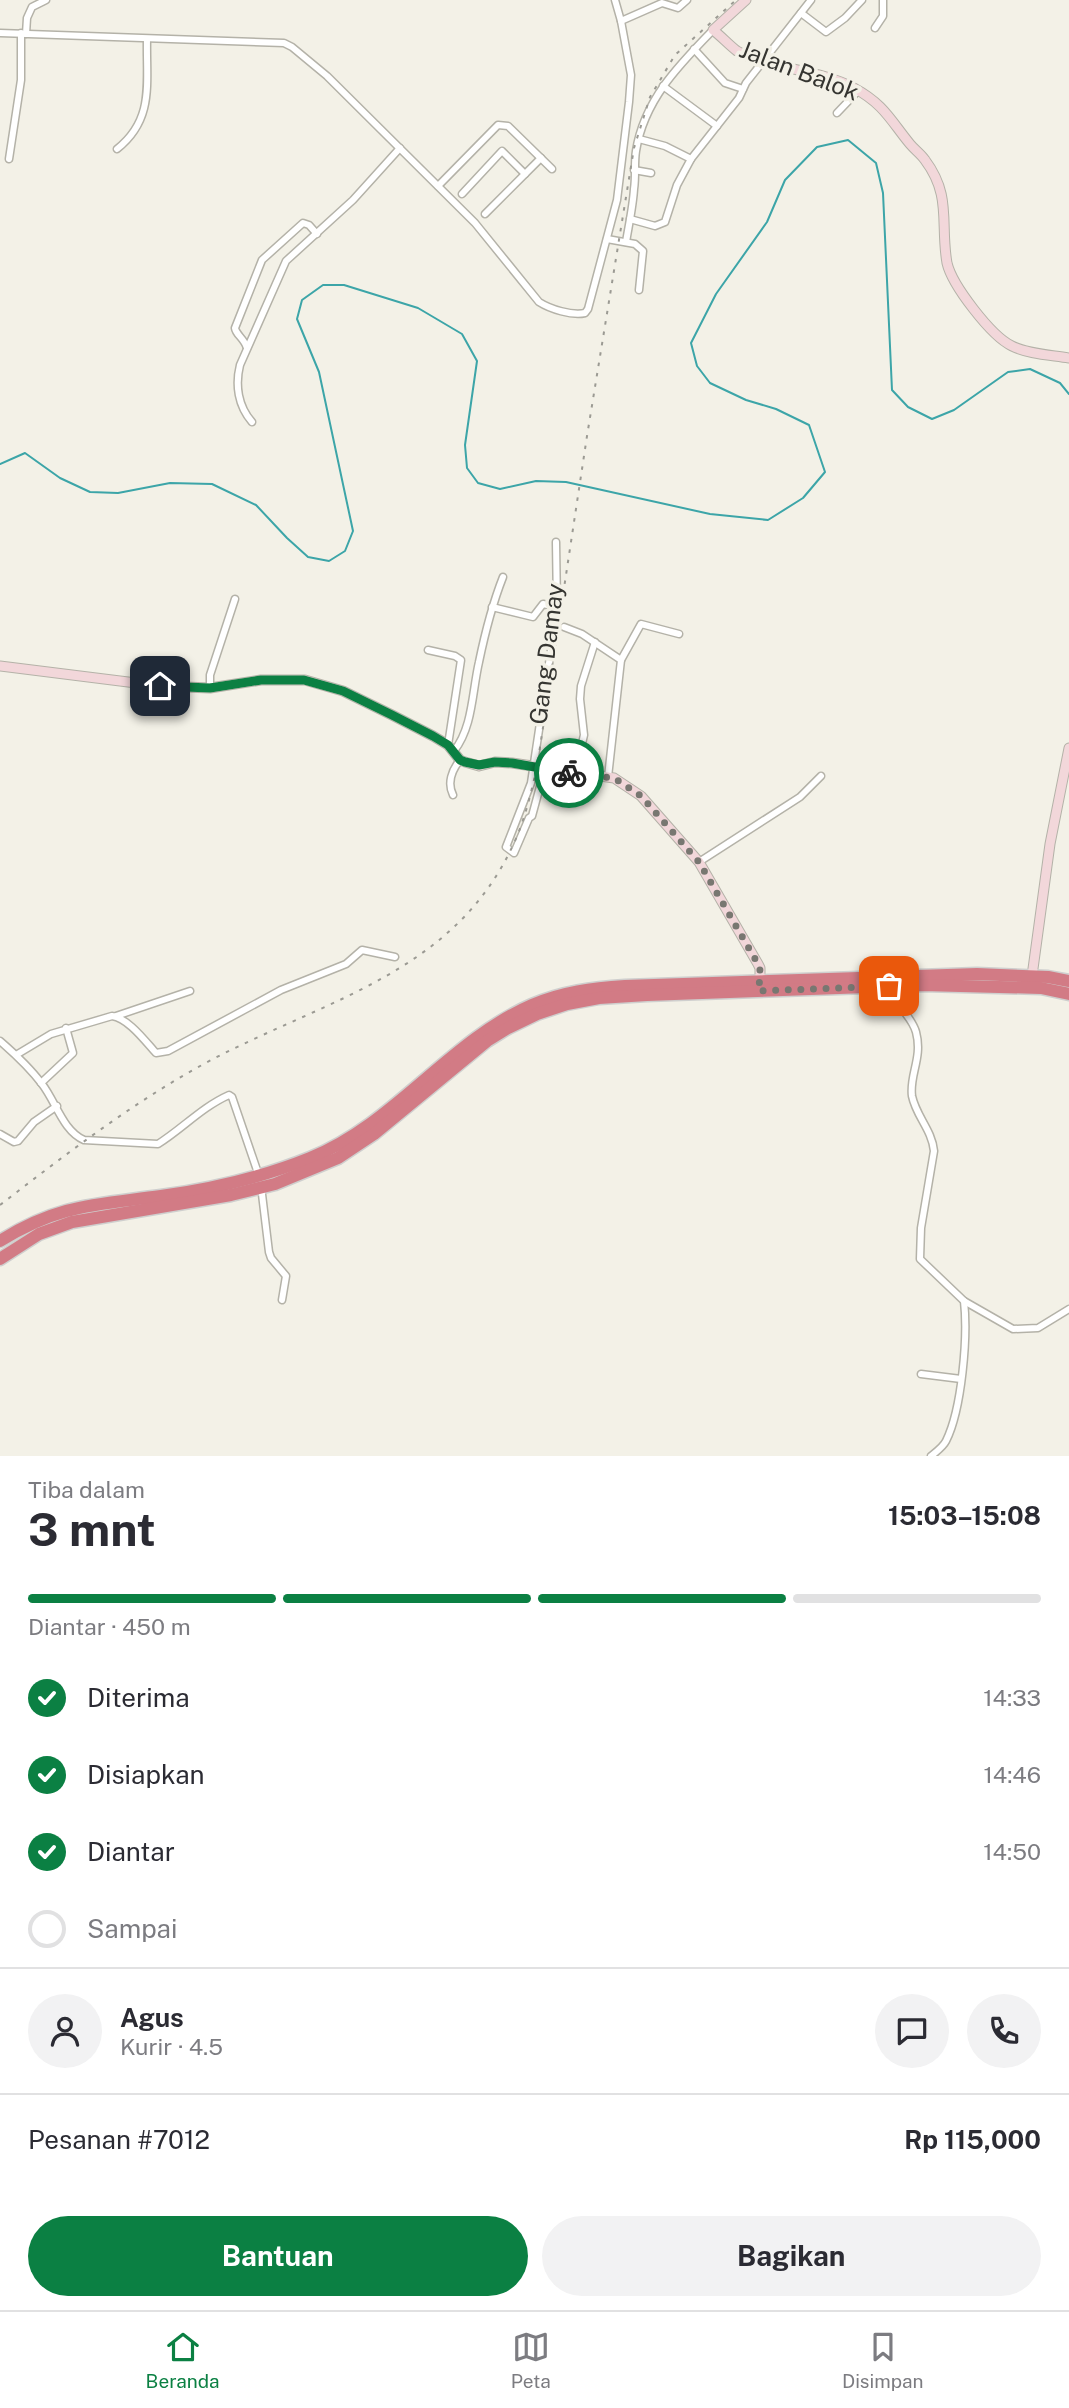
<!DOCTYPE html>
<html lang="id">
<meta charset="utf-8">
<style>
body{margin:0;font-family:"Public Sans",sans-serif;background:#f2f2f3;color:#2b2b33;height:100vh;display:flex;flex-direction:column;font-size:26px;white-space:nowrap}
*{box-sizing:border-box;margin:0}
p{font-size:23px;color:#7c7c81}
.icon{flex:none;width:38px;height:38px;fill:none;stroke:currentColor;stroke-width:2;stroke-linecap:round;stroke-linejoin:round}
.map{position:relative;height:1456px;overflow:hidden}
.sheet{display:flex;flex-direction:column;background:#fff;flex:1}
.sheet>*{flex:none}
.pin{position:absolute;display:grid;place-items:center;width:60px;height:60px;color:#fff;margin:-30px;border-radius:14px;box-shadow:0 4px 10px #0006}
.courier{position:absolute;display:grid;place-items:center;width:70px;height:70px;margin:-35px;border:5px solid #0b8043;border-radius:50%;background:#fff;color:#222;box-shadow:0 2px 9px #0007}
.overview em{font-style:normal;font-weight:700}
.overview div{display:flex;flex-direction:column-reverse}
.overview{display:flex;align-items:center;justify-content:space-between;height:119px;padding:0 28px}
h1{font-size:46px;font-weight:700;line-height:52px}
.bar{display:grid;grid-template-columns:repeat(4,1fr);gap:10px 7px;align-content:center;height:84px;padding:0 28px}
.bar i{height:9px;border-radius:5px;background:#e1e1e2}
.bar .active{background:#0b8043}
.bar p{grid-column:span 4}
.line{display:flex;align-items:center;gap:18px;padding:0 28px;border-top:2px solid #e1e1e2}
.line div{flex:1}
.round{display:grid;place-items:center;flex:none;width:74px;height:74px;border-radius:37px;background:#f2f2f3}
ol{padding:0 28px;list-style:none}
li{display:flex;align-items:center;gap:21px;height:77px}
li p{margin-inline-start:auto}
li .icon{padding:7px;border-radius:50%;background:#0b8043;color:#fff;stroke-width:4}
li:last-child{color:#7c7c81}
li i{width:38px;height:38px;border:4px solid #e1e1e2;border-radius:50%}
.cta{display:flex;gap:14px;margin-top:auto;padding:14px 28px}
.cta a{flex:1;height:80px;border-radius:42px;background:#0b8043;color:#fff;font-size:28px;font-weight:700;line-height:80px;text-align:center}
.cta a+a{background:#f2f2f3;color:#2b2b33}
.dock{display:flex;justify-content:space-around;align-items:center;height:98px;border-top:2px solid #e1e1e2;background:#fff;font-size:19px;color:#7c7c81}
.dock a{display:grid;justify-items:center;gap:4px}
.dock .active{color:#0b8043}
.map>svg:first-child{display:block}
</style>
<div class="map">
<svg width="1069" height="1456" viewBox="0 0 1069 1456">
<rect width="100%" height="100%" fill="#f3f1e7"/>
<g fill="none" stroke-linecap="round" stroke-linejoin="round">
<polyline stroke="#3ca5a8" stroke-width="2" points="0,464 25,453 60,478 90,492 118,493 170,483 212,484 256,505 287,538 308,557 329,561 345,551 353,531 319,372 297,319 302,300 323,285 344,285 418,308 462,334 477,361 465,445 467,468 478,483 500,489 536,481 566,482 710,514 768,520 803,498 825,472 809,425 776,409 746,400 710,383 697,366 691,343 716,294 767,222 785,180 817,147 848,140 876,163 883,193 892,390 908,407 932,419 954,410 1008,372 1030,369 1060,383 1069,394"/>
<g stroke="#b4b2a8" stroke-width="9">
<g id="street">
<polyline points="801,13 826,32 845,18 862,0"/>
<polyline points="621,21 662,3 678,8 687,0"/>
<polyline points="875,28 883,16 883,0"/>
<path d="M0 33 284 43 292 47 327 76 475 223 539 302C550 309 572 316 585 313L588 309 617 200 629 102 631 75 621 21 615 0"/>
<polyline points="26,34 27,18 32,7 46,0"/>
<polyline points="694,49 725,83 743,89"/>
<polyline points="663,86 717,126"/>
<polyline points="837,113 858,91"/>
<polyline points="639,139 665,146 691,159 739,98 746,83 811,0"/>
<path d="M117 149C155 119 146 82 147 39"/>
<polyline points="9,159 21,80 21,33"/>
<polyline points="634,170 651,173"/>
<polyline points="438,186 498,125 508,126 552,169"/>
<polyline points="462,194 502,151 525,174"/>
<polyline points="485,214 541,158"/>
<polyline points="630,219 655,226 665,222 677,185 691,159"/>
<polyline points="607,239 635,244 643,251 639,290"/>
<path d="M626 242C629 224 633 206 634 189 636 176 634 163 636 151 644 100 679 65 713 30"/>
<path d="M247 348C244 338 236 335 235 328L262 260 303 223 309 225 317 234"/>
<path d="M252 422C238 406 235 385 240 365L286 261 353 200 400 148"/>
<polyline points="492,607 533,617 543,604 557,607"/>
<polyline points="564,627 582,634 621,660 608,777"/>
<polyline points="428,650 455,656 461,660 448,745"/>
<polyline points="621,660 641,624 679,634"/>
<polyline points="210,688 210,675 235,599"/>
<path d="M454 751C473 727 472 692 479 662 485 633 492 605 503 577"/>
<polyline points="545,768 532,816 529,818 514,853 506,847 531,783 554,630 557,607 556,542"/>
<polyline points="575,773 584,735 580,699 581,686 595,642"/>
<path d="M453 795C447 783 452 770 460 760"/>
<polyline points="699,862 800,797 821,776"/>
<path d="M889 986C892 1003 911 1014 916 1032 923 1058 909 1075 912 1096 916 1116 932 1130 934 1151L921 1228 920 1259 964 1301C968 1336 962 1409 946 1441 943 1447 936 1452 931 1456"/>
<polyline points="116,1016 190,991"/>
<path d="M0 1041C15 1054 30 1068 42 1084 56 1102 63 1131 84 1140L158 1144C182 1129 202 1107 229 1095L232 1097 259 1176"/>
<path d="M16 1055 51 1034 112 1016C128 1018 145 1041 156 1053L168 1051 281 990 346 964 362 950 395 957"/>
<polyline points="41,1083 73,1053 66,1028"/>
<polyline points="0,1134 14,1142 18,1141 34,1122 57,1106"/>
<polyline points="261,1186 269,1252 271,1258 286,1276 282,1300"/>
<polyline points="964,1301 1013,1329 1038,1328 1069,1309"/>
<polyline points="921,1374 961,1379"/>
</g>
</g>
<g stroke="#b4b2a8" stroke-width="11">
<g id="secondary">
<path d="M746 0 713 30C721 36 729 45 737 51 769 69 819 69 854 88 884 104 891 121 910 144 915 150 921 154 925 160 952 196 940 223 947 263 952 285 991 336 1012 346 1028 354 1051 355 1069 358"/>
<polyline points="0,666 160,686 210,688 261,680 305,680 343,691 392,715 433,736 448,745 460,760 465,762 479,766 495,762 512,763 614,778 641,796 699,862 758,964 760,968 760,986"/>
<polyline points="1032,976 1050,844 1069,748"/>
</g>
</g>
<g stroke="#cfcfce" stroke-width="15">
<g id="highway">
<path d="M0 1241C59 1204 96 1205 161 1196 212 1189 263 1177 310 1158 395 1124 449 1041 532 1005 562 992 593 988 625 986L977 974 1048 977 1069 981"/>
<polyline points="0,1259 39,1234 72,1222 231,1195 275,1184 338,1158 374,1134 487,1041 508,1028 537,1014 567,1004 599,998 647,995 923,985 1041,988 1069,994"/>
</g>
</g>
<use href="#street" stroke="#fff" stroke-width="6"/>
<use href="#secondary" stroke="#f2d7da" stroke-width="9"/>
<use href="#highway" stroke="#d27b85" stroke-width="12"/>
<path stroke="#9b9a93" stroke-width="2" stroke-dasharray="3.5 7" stroke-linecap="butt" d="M0 1205C69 1152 137 1099 215 1058 329 999 456 971 514 843 525 819 531 793 537 767L587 436 634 148 650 97 675 55 736 0"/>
</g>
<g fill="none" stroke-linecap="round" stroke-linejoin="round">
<polyline stroke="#787771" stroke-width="7" stroke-dasharray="0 12.6" points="569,773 614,778 641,796 699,862 758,964 760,968 759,991 889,986"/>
<polyline stroke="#0b8043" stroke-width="9" points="160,686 210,688 261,680 304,680 343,691 392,715 433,736 448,745 460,760 465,762 479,765 495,762 512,763 569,773"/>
</g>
<g text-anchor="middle" stroke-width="7" stroke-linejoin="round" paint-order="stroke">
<g font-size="24" fill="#353531" stroke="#f3f1e7">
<text transform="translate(799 71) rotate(21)" y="8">Jalan Balok</text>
<text transform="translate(547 654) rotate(-83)" y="8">Gang Damay</text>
</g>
</g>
</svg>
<div class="pin" style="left:889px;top:986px;background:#ea580c"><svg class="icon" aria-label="bag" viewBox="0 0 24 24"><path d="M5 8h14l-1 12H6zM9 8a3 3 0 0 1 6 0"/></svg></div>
<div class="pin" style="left:160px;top:686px;background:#1f2937"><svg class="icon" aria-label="home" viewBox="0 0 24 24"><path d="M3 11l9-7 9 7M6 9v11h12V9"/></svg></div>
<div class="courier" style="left:569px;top:773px"><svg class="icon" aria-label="bike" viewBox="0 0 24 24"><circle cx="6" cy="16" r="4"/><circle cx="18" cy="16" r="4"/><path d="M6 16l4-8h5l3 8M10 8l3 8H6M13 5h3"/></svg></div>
</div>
<section class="sheet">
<div class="overview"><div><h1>3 mnt</h1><p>Tiba dalam</p></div><em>15:03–15:08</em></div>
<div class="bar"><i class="active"></i><i class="active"></i><i class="active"></i><i></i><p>Diantar · 450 m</p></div>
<ol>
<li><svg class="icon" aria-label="check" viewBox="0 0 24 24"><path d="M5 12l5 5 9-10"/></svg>Diterima<p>14:33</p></li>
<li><svg class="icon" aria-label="check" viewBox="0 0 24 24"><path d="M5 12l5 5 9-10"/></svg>Disiapkan<p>14:46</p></li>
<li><svg class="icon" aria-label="check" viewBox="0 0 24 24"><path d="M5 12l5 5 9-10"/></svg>Diantar<p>14:50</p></li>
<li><i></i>Sampai</li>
</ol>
<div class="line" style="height:126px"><a class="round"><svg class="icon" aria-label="person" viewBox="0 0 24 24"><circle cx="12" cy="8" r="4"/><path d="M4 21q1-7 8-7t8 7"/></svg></a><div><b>Agus</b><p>Kurir · 4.5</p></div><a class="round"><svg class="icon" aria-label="chat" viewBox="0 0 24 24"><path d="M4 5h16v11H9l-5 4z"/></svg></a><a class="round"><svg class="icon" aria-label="phone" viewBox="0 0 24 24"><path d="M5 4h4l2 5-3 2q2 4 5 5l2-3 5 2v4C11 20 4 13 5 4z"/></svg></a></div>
<div class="line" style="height:91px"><div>Pesanan #7012</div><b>Rp 115,000</b></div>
<div class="cta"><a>Bantuan</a><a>Bagikan</a></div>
</section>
<nav class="dock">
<a class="active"><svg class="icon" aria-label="home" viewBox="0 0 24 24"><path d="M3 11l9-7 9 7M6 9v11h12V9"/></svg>Beranda</a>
<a><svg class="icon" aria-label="map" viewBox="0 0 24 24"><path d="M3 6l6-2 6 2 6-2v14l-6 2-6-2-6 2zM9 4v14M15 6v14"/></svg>Peta</a>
<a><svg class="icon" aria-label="saved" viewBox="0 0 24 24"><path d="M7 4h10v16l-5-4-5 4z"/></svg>Disimpan</a>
</nav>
